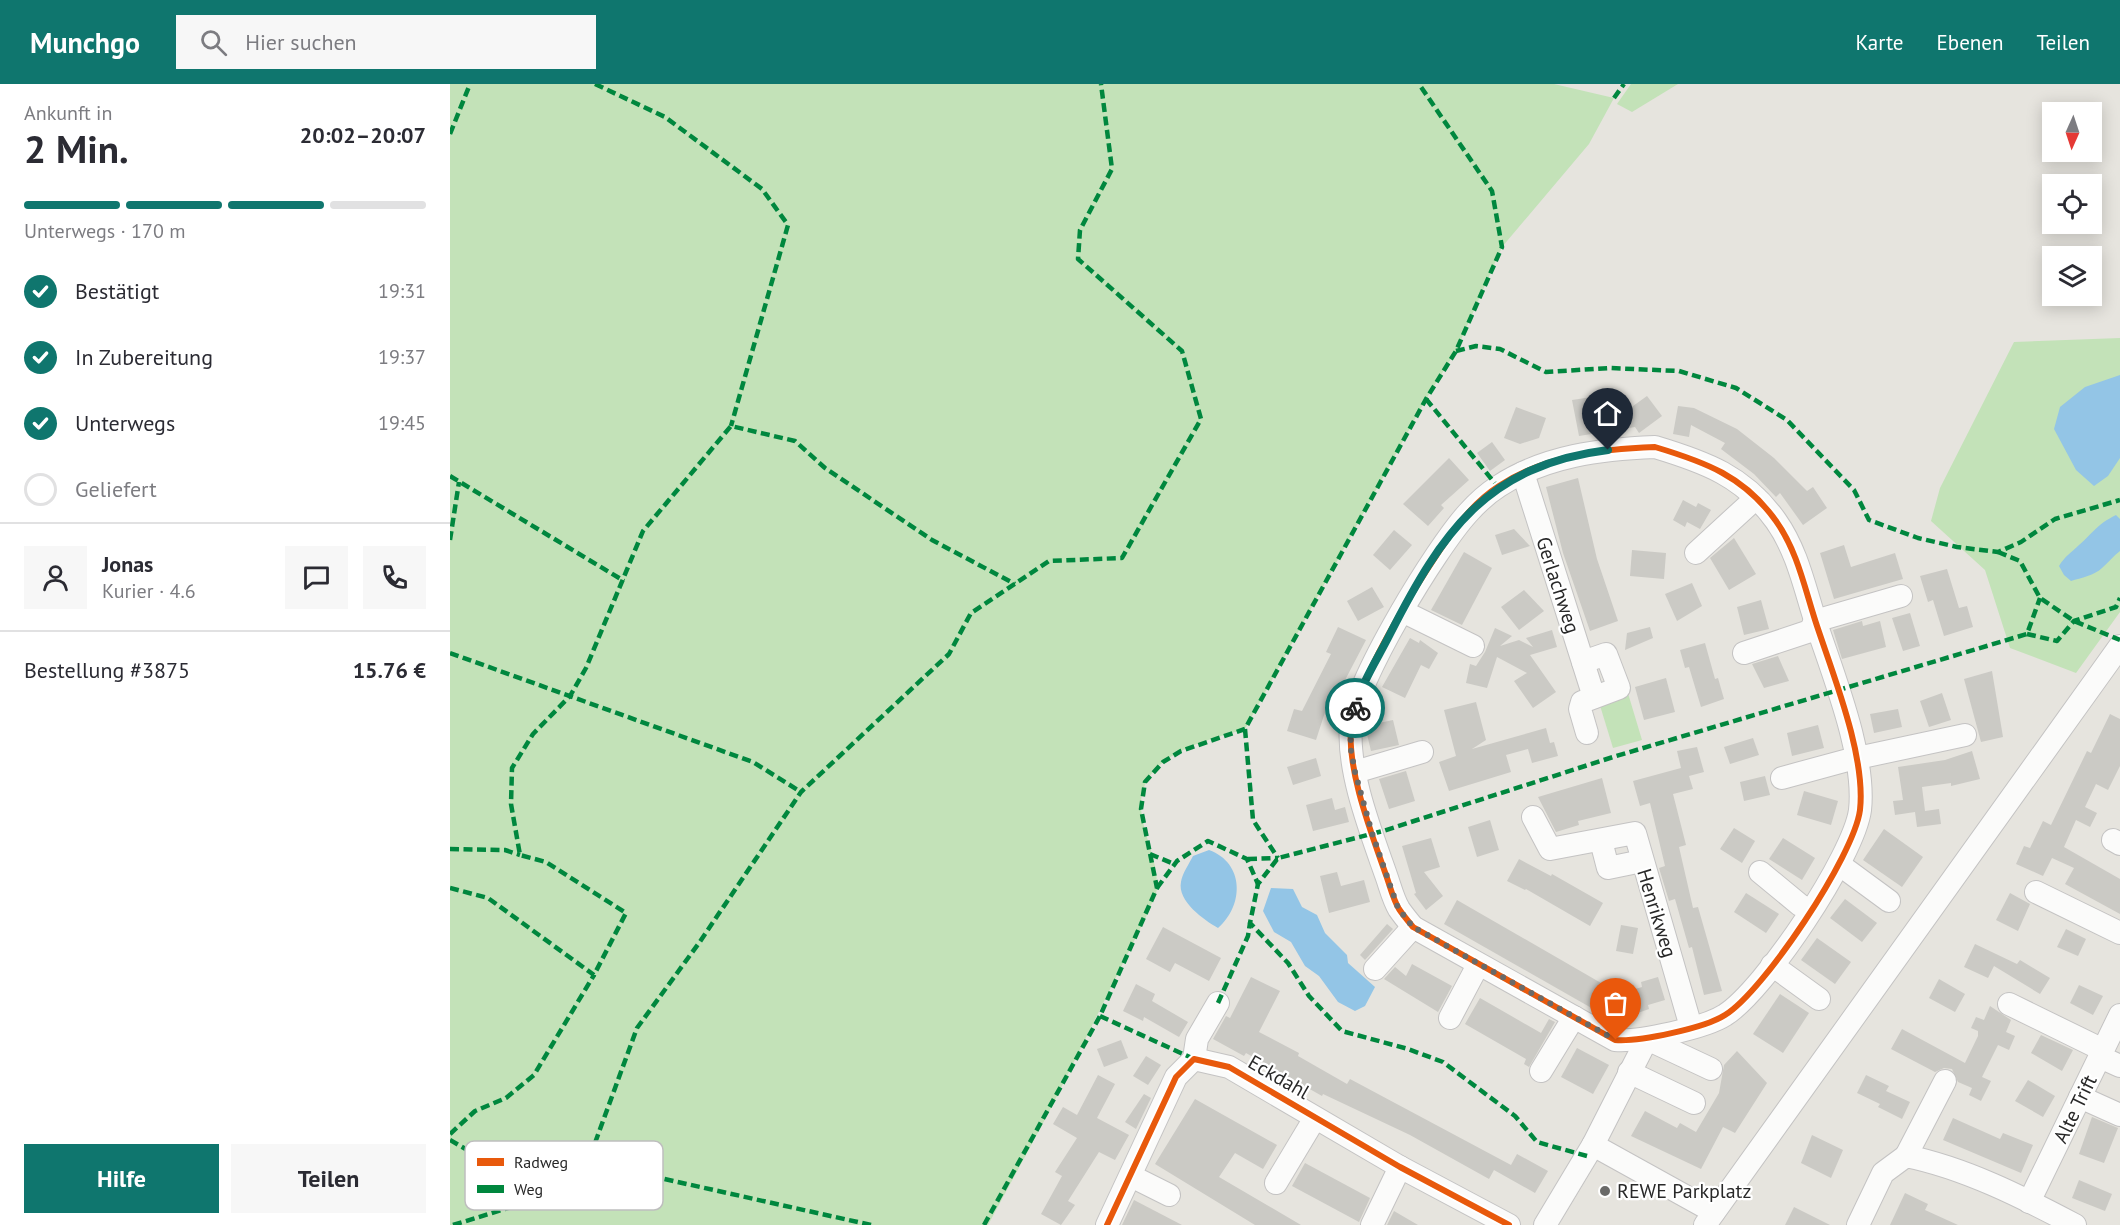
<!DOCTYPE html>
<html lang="de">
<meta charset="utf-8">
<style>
body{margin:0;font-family:"PT Sans",sans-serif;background:#f7f7f7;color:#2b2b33;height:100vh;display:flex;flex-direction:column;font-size:22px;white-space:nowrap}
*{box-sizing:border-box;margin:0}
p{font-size:20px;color:#7c7c81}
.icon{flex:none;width:33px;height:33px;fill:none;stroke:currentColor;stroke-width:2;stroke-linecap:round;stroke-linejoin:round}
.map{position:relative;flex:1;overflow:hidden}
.panel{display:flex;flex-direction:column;background:#fff;width:450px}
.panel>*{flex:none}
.needle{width:39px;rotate:183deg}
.controls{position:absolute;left:1592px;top:18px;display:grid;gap:12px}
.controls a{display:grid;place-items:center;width:60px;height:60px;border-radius:0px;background:#fff;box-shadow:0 3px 15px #0003;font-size:30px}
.pin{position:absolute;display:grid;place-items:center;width:51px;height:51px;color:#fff;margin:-62px -26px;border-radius:50% 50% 50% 0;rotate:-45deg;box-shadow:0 0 6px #0007}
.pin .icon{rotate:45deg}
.courier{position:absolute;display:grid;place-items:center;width:60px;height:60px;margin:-30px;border:4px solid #0f766e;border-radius:50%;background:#fff;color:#222;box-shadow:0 2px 8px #0007}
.summary em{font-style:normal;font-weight:700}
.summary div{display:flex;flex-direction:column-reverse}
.summary{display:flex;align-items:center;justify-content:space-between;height:102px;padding:0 24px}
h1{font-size:39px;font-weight:700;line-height:45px}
.bar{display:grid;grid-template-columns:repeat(4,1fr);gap:9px 6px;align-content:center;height:72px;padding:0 24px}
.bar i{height:8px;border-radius:4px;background:#e1e1e2}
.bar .on{background:#0f766e}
.bar p{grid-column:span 4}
.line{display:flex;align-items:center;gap:15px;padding:0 24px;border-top:2px solid #e1e1e2}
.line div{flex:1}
.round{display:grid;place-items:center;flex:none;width:63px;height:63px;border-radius:0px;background:#f7f7f7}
ol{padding:0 24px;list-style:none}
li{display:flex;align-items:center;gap:18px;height:66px}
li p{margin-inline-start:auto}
li .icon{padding:6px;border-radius:50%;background:#0f766e;color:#fff;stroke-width:4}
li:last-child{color:#7c7c81}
li i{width:33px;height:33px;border:3px solid #e1e1e2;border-radius:50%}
.cta{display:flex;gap:12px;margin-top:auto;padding:12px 24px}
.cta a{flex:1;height:69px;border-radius:0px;background:#0f766e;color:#fff;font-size:24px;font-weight:700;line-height:69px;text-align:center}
.cta a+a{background:#f7f7f7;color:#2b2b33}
header{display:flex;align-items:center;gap:36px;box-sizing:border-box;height:84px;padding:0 30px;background:#0f766e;color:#fff}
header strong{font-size:28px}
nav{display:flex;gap:33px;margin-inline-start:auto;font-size:21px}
.search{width:420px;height:54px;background:#f7f7f7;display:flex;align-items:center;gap:15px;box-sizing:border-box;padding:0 21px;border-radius:0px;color:#7c7c81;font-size:22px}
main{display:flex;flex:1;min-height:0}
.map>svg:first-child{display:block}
</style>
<header>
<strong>Munchgo</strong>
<div class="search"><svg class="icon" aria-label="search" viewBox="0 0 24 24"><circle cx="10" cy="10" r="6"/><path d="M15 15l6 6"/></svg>Hier suchen</div>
<nav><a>Karte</a><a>Ebenen</a><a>Teilen</a></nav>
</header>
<main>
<section class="panel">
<div class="summary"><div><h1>2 Min.</h1><p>Ankunft in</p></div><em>20:02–20:07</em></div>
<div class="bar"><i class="on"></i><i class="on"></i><i class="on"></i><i></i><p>Unterwegs · 170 m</p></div>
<ol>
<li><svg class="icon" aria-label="check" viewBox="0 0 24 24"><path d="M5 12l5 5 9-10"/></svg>Bestätigt<p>19:31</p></li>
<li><svg class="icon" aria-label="check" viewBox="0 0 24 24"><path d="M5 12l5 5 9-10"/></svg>In Zubereitung<p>19:37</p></li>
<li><svg class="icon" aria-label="check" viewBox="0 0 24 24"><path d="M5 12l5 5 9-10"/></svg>Unterwegs<p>19:45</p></li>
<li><i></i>Geliefert</li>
</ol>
<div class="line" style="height:108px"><a class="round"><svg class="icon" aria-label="person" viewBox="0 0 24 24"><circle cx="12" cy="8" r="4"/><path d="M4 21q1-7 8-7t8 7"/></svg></a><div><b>Jonas</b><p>Kurier · 4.6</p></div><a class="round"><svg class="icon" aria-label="chat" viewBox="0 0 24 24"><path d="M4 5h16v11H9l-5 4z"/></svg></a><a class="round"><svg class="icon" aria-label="phone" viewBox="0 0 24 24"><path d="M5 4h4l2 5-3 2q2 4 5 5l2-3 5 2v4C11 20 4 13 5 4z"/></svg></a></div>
<div class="line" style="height:78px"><div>Bestellung #3875</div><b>15.76 €</b></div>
<div class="cta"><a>Hilfe</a><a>Teilen</a></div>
</section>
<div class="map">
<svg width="1670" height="1141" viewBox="0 0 1670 1141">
<rect width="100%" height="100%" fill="#e6e4de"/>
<g fill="#c3e2b8">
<path d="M0 0H1104L1164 14 1139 60 1052 163 1006 267 976 315 795 645C755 657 688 671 691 725 693 751 708 777 707 803 707 812 699 824 696 833L599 1028 538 1141H0Z"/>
<polygon points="1181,0 1228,0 1182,28 1167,20"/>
<polygon points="1670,254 1670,528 1626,589 1560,564 1535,486 1481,437 1490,404 1564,258"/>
<polygon points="1177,606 1192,656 1163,664 1148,615"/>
</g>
<g fill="#93c5e6">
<polygon points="1670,291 1670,374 1658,392 1644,402 1626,386 1604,345 1610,323 1635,303"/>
<path d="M1666 431 1670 435V467C1663 472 1659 478 1652 484 1645 491 1631 494 1621 497L1614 491 1609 482C1615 472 1621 469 1629 461 1644 448 1646 441 1666 431Z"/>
<path d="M759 766C795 779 794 822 768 844 754 836 727 817 731 798 732 790 739 780 743 772Z"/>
<polygon points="821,804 843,805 852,823 867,831 875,849 897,871 898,879 925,903 915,922 905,927 888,918 869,892 855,882 841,858 824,848 813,827"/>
</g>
<g fill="#cbcac5">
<polygon points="1197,312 1212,332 1189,349 1185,343 1129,352 1122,316 1142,313 1143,322 1162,319 1165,335"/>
<polygon points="1228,322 1244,324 1287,345 1324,374 1357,407 1363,403 1377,424 1353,441 1330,409 1326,413 1304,390 1271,365 1275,359 1241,341 1239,353 1223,350"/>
<polygon points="1066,323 1096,334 1089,354 1070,360 1054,354"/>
<polygon points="1042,358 1055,376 1040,387 1027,369"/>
<polygon points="999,374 1019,396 991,421 994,424 978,442 953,420"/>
<polygon points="1128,394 1147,475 1168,537 1140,547 1113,469 1096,403"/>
<polygon points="1233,416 1246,423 1248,419 1261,426 1250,445 1237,438 1235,443 1223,436"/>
<polygon points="1064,445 1080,462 1052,471 1045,451"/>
<polygon points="944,446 962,461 940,486 923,471"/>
<polygon points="1284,454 1306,490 1279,506 1260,474"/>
<polygon points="1394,461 1401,483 1445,469 1453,495 1384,515 1370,469"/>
<polygon points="1182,466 1216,469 1214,495 1180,492"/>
<polygon points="1014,468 1042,484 1012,541 981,526"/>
<polygon points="1497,485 1509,524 1517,522 1523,543 1494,552 1483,516 1478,518 1470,492"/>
<polygon points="1242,499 1252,522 1227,537 1215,510"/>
<polygon points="922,503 934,523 908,537 897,517"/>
<polygon points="1074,506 1094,527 1069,546 1051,523"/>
<polygon points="1311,516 1319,545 1294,551 1287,523"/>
<polygon points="1460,529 1470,562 1453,567 1442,534"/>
<polygon points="1412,537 1413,542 1430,537 1436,563 1392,575 1383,546"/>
<polygon points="888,543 916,556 882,621 878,619 866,656 837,647 844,625 852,627 881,570 876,568"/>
<polygon points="1200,543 1203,554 1175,566 1177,549"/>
<polygon points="1045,544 1062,552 1050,562 1069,556 1083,563 1076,554 1102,546 1107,563 1080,571 1106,608 1083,624 1064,597 1077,589 1047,573 1037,604 1016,599 1020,580 1026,582 1035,568"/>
<polygon points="960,554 969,559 970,556 988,569 979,585 971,581 955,614 932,603"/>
<polygon points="1255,559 1265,595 1268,594 1274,615 1251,623 1239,583 1235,584 1230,566"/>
<polygon points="1328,572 1339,597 1314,604 1302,580"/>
<polygon points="1542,587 1553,653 1531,658 1514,595"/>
<polygon points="1216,594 1225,628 1194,636 1185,603"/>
<polygon points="1492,609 1501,636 1479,643 1470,617"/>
<polygon points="1026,618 1036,656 1022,665 1096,644 1100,659 1104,658 1108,672 1082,679 1078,665 1056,671 1061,688 999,707 989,678 1006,672 994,626"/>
<polygon points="1448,625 1452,643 1424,649 1420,630"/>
<polygon points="1660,630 1670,635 1670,682 1658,706 1646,700 1635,723 1647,729 1640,743 1626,736 1614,763 1670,795 1670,830 1615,800 1624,784 1602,774 1593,792 1566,780 1574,762 1580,764 1593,737 1601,741 1637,667 1641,669"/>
<polygon points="943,636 949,661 921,667 915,642"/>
<polygon points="1368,641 1374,664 1342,672 1337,649"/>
<polygon points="1303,654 1309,671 1280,680 1274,663"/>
<polygon points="1247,663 1254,688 1239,692 1243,705 1223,710 1236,761 1229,763 1243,824 1248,823 1272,907 1254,911 1242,863 1239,864 1225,815 1219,817 1209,784 1215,782 1200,719 1190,722 1183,697 1231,684 1227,667"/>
<polygon points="1522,667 1530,695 1501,702 1501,699 1472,703 1475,727 1489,725 1491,740 1467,743 1465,728 1445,731 1443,717 1453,716 1448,683 1495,676"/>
<polygon points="866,674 871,692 843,701 837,683"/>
<polygon points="956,687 965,717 939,725 929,695"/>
<polygon points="1315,692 1320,711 1294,717 1290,698"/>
<polygon points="1152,694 1161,729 1128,737 1129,741 1106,748 1088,713"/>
<polygon points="1354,707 1388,717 1381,741 1347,731"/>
<polygon points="882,714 885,726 895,723 899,738 863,747 856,721"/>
<polygon points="1040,736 1049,766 1027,773 1018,743"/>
<polygon points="1284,744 1305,757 1292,779 1270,765"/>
<polygon points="1434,745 1473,773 1452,803 1413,776"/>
<polygon points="981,754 990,783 974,788 993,812 976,826 964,810 966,809 952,762"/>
<polygon points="1333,754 1365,774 1352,796 1319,775"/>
<polygon points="1069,775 1101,792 1102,790 1153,819 1140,842 1076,805 1075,806 1057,797"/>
<polygon points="887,788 891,802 914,796 920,818 879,829 870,792"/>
<polygon points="1296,809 1329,830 1316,849 1284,828"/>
<polygon points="1560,809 1580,820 1568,847 1546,836"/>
<polygon points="1395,815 1427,839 1412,858 1380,834"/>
<polygon points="1007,816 1158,903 1145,926 994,840"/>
<polygon points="937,840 943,845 915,876 910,871"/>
<polygon points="1171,841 1188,844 1183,870 1166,867"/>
<polygon points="713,843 771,874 759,897 725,879 720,888 696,875"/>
<polygon points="1616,845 1636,855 1628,872 1607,863"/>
<polygon points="1367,854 1401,878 1385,900 1351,876"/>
<polygon points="1525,860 1567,880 1570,876 1600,894 1590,910 1544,882 1538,894 1514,883"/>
<polygon points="962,880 1002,902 988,928 934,895 945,883 956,892"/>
<polygon points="801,893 830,907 809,948 849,969 848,972 897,1000 900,995 1061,1081 1067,1070 1098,1087 1085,1109 1044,1086 1039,1095 960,1051 873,1010 872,1012 796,969 794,972 763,955 776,932 780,934"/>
<polygon points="1208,893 1215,916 1198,921 1199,925 1182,931 1175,908 1192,903 1191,898"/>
<polygon points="1489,895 1515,910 1505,928 1479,914"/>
<polygon points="686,900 705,910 702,917 738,938 729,953 694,933 693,937 673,927"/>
<polygon points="1629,901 1653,912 1643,931 1620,919"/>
<polygon points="1330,910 1359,929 1333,969 1303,950"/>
<polygon points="1030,914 1091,949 1099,935 1105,938 1079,983 1074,980 1076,975 1015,940"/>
<polygon points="1540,922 1561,936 1556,948 1565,952 1559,966 1548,961 1532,993 1541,997 1531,1017 1519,1011 1522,1004 1508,998 1502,985 1494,984 1485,988 1441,965 1452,945 1515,979 1528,952 1528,947 1521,944 1526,933 1534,936"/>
<polygon points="1591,951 1623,966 1612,987 1581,969"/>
<polygon points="671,956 678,974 654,983 647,965"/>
<polygon points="1127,964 1159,981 1143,1010 1111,993"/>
<polygon points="1287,967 1317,999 1285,1049 1273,1043 1251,1085 1181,1052 1195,1027 1227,1044 1230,1039 1246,1048 1269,1009 1274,981"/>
<polygon points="696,972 711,981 698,1001 683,992"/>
<polygon points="648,991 665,1000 647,1034 679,1051 665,1076 649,1068 618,1117 625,1121 611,1141 591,1130 612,1092 605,1088 627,1054 603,1040 613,1023 627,1031"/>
<polygon points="1416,991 1439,1002 1436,1007 1460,1018 1452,1035 1428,1023 1430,1020 1407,1009"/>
<polygon points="1578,996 1605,1012 1593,1033 1565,1017"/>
<polygon points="694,1010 701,1014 686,1045 675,1038"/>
<polygon points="745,1015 827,1061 813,1085 785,1069 769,1093 851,1141 805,1141 705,1080"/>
<polygon points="1642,1033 1668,1044 1654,1079 1629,1070"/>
<polygon points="1503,1034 1550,1055 1553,1049 1583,1061 1571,1089 1493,1056"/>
<polygon points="1362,1051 1393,1066 1381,1094 1351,1079"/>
<polygon points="855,1079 920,1114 909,1138 842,1102"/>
<polygon points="1629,1096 1662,1110 1655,1127 1622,1114"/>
<polygon points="1455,1109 1478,1120 1475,1126 1508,1141 1440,1141"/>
<polygon points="684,1116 732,1141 672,1141"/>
<polygon points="1344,1123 1380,1141 1335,1141"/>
<polygon points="944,1127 968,1141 937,1141"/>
</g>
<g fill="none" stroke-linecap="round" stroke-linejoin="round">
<g stroke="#c4c3c3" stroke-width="24">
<g id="minor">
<path d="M1205 363C1255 378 1294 392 1326 437 1348 468 1355 506 1367 542 1384 593 1416 673 1410 726 1404 772 1314 907 1275 931 1255 944 1189 958 1165 956L963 843C958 837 953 831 949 825 943 815 940 802 936 791 921 748 897 687 901 642 905 597 986 464 1018 429 1026 420 1038 409 1049 402 1095 372 1151 365 1205 363Z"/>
<polyline points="1073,389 1144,613"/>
<polyline points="1246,469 1306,414"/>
<polyline points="952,527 1023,562"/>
<polyline points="1294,569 1360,547 1365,537 1451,512"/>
<polyline points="1133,578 1156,570 1169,604 1132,618 1130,625 1137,649"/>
<polyline points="905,688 972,668"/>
<polyline points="1332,694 1398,676 1515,651"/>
<polyline points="1083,733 1100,765 1185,749 1241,943"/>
<polyline points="1663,756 1670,760"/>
<polyline points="1151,757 1158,784 1192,777"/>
<polyline points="1390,781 1439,817"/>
<polyline points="1310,788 1350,821 1360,826"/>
<polyline points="1586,808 1670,849"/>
<polyline points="1322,881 1369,915"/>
<polyline points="925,885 963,843"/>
<polyline points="1559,920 1653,966"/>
<polyline points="1000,934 1028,881"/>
<polyline points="1650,973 1670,982"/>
<polyline points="744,975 747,955 768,919"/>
<polyline points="1261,985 1197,955 1143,1061 1264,1128"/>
<polyline points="1091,987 1124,933"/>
<polyline points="1179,988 1244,1019"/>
<polyline points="1630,1013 1670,1031"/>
<polyline points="1456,1072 1495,997"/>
<polyline points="681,1092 719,1111"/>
<polyline points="826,1099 865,1034"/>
<polyline points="1579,1118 1670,931"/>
<polyline points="657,1141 726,993 744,975 779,983 950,1083 1059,1141"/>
<polyline points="922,1141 950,1083"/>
<polyline points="1095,1141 1143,1061"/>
<polyline points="1255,1141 1670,562"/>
<path d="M1408 1141 1433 1089 1456 1072C1515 1084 1572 1113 1625 1141"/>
</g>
</g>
<use href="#minor" stroke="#fbfbfa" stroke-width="22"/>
<g stroke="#00873e" stroke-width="4.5" stroke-dasharray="9 4.5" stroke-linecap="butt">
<polyline points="145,0 215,33 312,105 338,141 281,342"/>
<polyline points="1164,14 1174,0"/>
<polyline points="0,50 20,0"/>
<polyline points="1006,267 1026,262 1050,265 1096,288 1160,284 1229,287 1286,304 1337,336 1404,406 1419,436 1468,454 1507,463 1548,468 1571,458 1605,435 1670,416"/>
<polyline points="976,315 1048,403"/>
<polyline points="0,392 174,497"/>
<polyline points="0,456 9,398"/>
<polyline points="1548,468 1570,477 1590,514 1624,537 1670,556"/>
<polyline points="1577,550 1607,557 1624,537 1666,523 1670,514"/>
<polyline points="0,569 303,678 351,708"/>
<polyline points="795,645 803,736 828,774"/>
<polyline points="0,765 55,766 70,771"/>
<polyline points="700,770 724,780"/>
<polyline points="798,775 828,774"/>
<polyline points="0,804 38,814 144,891 176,829 96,778 70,771 61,720 62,684 83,650 120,612 136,584 193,447 281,342 345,357 375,384 482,456 565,500"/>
<polyline points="707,804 727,777 758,757 797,775 808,800"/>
<polyline points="768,919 798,852 800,839"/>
<polyline points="650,932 744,975"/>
<polyline points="0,1050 25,1027 56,1014 84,991 144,891"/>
<polyline points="0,1056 87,1106 109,1098 138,1078"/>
<polyline points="1137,1072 1087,1058 1065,1032 993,978 958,965 892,947 859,912 838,879 800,839 808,800 828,774 933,747 1163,673 1577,550 1590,514"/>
<polyline points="3,1141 68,1121 87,1106"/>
<polyline points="421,1141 138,1078 187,944 249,859 351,708 499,570 521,529 599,477 672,474 751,335 732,267 628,175 630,146 662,85 651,0"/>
<polyline points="534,1141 650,932 707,804 691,725 695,698 713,678 731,667 795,645 976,315 1006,267 1052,163 1042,107 969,0"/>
</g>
<g stroke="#fff" stroke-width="10">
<g id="cycleway">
<path d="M1205 363C1255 378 1294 392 1326 437 1348 468 1355 506 1367 542 1384 593 1416 673 1410 726 1404 772 1314 907 1275 931 1255 944 1189 958 1165 956L963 843C958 837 953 831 949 825 943 815 940 802 936 791 921 748 897 687 901 642 905 597 986 464 1018 429 1026 420 1038 409 1049 402 1095 372 1151 365 1205 363Z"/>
<polyline points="657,1141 726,993 744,975 779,983 950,1083 1059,1141"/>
</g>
</g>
<use href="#cycleway" stroke="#e8590c" stroke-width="6"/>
</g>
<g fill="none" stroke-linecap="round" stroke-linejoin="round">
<polyline stroke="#6a6a68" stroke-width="6" stroke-dasharray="0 10.8" points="905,624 900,661 905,688 922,749 948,824 963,843 1166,956"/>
<path stroke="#0f766e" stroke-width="8" d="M905 624C912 598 928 574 940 550 992 448 1037 381 1158 366"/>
</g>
<circle fill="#6a6a68" stroke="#fff" stroke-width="2" cx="1155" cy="1107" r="6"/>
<g text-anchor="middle" stroke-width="4.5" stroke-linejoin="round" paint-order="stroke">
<g font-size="20" fill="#282828" stroke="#fff">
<text transform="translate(1108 501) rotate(72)" y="7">Gerlachweg</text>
<text transform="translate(1207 829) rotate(73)" y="7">Henrikweg</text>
<text transform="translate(829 993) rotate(30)" y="7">Eckdahl</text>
<text transform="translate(1625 1025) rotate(-64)" y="7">Alte Trift</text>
</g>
<g font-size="20" fill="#282828" stroke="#fff" text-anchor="start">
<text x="1167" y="1114">REWE Parkplatz</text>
</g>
</g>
<rect x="15" y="1057" width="198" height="69" rx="9" fill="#fff" stroke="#bebebe" stroke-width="1.5"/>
<rect x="27" y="1074" width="27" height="8" fill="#e8590c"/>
<rect x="27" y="1101" width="27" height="8" fill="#00873e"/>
<g font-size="16" fill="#282828">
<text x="64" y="1084">Radweg</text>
<text x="64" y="1111">Weg</text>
</g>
</svg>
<div class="controls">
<a><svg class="needle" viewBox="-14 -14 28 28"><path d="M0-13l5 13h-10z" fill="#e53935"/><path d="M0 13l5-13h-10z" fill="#7c7c81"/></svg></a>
<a><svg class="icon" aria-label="locate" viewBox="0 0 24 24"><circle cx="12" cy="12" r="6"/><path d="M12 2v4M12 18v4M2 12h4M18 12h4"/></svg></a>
<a><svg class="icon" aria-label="layers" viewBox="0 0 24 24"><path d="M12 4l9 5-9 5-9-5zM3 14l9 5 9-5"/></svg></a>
</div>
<div class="pin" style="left:1166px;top:956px;background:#ea580c"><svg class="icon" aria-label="bag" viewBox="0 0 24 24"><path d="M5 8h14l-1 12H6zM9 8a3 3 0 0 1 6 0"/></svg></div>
<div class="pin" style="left:1158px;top:366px;background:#1f2937"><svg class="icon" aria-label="home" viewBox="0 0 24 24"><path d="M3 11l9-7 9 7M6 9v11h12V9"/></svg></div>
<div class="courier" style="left:905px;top:624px"><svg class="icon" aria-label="bike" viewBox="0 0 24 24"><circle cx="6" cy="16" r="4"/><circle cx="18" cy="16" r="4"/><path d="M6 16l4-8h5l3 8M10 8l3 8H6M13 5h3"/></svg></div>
</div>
</main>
